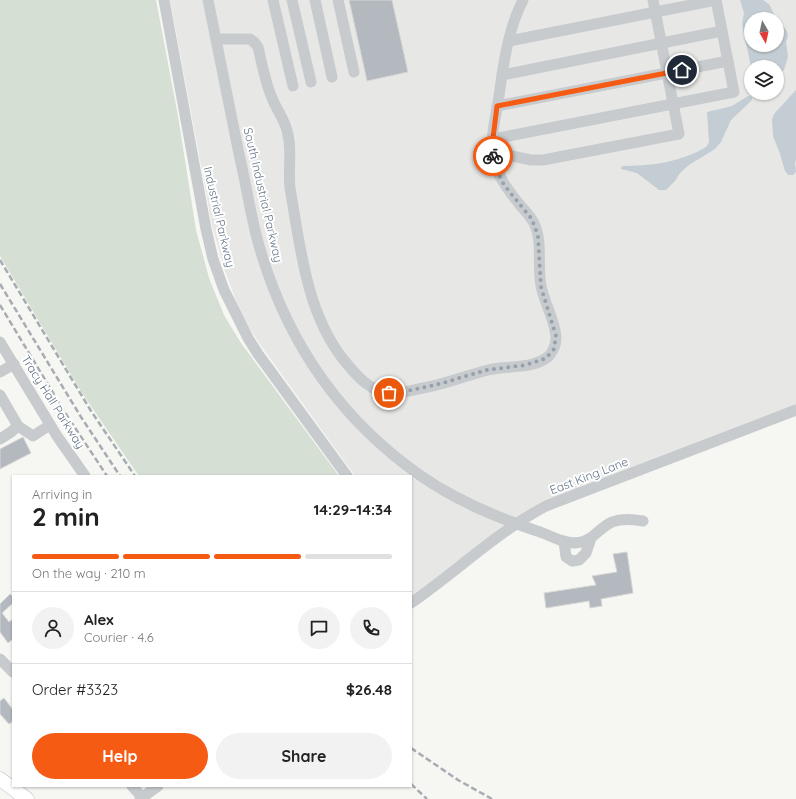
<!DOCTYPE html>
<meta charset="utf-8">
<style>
body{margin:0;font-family:Quicksand,sans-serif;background:#f2f2f2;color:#222;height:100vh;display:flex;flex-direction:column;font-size:15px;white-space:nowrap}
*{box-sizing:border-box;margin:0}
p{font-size:13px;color:#767676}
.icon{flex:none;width:22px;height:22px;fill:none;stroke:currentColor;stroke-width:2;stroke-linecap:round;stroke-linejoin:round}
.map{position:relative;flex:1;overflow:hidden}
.details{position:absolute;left:12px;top:475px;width:400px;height:312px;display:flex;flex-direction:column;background:#fff;border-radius:0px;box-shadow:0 1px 3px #0004}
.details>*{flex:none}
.needle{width:26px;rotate:171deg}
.fabs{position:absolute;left:744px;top:12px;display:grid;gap:8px}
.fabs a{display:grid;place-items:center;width:40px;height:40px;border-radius:50%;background:#fff;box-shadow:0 1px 3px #0004;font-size:20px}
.pin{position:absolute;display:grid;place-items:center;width:34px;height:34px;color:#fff;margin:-17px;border:2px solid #fff;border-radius:50%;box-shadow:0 1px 4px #0007}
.courier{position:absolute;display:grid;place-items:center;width:40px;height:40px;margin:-20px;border:3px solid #f65b13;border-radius:50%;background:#fff;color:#222;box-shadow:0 1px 5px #0007}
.overview em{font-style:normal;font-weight:700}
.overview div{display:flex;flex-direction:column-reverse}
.overview{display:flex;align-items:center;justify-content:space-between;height:68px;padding:0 20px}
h1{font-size:26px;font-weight:700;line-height:30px}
.bar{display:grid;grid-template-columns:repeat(4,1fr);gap:6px 4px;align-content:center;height:48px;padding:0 20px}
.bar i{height:5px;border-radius:3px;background:#e0e0e0}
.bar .current{background:#f65b13}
.bar p{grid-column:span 4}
.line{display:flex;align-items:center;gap:10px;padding:0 20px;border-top:1px solid #e0e0e0}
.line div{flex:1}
.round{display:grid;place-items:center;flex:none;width:42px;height:42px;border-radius:21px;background:#f2f2f2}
.primary-button{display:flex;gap:8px;margin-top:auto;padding:8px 20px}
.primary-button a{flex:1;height:46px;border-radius:24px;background:#f65b13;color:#fff;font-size:16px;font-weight:700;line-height:46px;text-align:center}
.primary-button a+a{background:#f2f2f2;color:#222}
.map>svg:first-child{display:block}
</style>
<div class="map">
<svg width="796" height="799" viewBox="0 0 796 799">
<rect width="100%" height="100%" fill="#f6f7f2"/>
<path fill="#e7e8e6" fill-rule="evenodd" d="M170 0H796V407L539 506 415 595 411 594V476H355L259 343 243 317 236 301 223 265 212 225ZM751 19H777V45H751ZM751 67H777V93H751Z"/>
<polygon fill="#d6dfd3" points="0,0 156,0 178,116 196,230 209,278 224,315 241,343 339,476 139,476 134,469 82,393 0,256"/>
<g fill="#c3cdd3" fill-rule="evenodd">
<path d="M740 0H763L769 4 775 16 787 31 788 36 786 42 788 57 784 70 777 75V67H751L742 24 744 13ZM751 19H777V45H751Z"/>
<polygon points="796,90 796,159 795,163 796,172 793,175 788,175 785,171 780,154 773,136 772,119 774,114"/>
<path d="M748 96 752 97V100L731 120 721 142 715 149 689 165 680 173 675 181 666 190H659L637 173 621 169 622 166C649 166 673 163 697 152 702 149 707 148 709 142L707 112 732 106Z"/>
</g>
<g fill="#b3b9bf" stroke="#d7d8d5">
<polygon points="349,0 392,0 408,72 367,81"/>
<polygon points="23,437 31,453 0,469 0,449"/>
<polygon points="627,552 633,593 601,599 602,606 590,608 589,601 546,608 544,593 596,585 592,576 617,572 613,554"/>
<polygon points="10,594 13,597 13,603 2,613 9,622 13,619 13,639 8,643 0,632 0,604"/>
<polygon points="4,698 13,710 13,721 9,724 0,714 0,701"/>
</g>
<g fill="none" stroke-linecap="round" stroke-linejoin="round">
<g stroke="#babdc1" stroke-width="15">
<polyline id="major" points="0,779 27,799"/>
</g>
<g stroke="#c8cbce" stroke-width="11">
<polyline points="164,0 206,229 213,259 224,290 248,338 258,354 347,476"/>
<path d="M208 0C218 51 229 103 239 154 246 183 250 213 258 242 285 339 338 418 421 476 457 501 496 517 537 531 547 534 557 540 567 542 590 547 595 530 612 522 622 518 632 519 643 521"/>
<polyline points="273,0 293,86"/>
<polyline points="292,0 311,82"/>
<polyline points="315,0 332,77"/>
<polyline points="338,0 354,72"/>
<path d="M216 39H250L254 42 258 47C262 64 265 82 272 98 277 111 286 121 288 135 292 152 288 170 290 188 300 245 306 312 343 359 355 374 371 394 393 393 404 393 416 389 428 387 448 383 468 375 488 370 507 365 533 370 549 356 553 351 556 345 556 338 556 323 544 302 541 286 537 265 543 242 534 223 530 216 525 211 520 205 508 190 497 176 493 157 490 139 495 120 498 103 503 68 507 31 523 0"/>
<polyline points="509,41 716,0"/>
<polyline points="502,75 722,31"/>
<polyline points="497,106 728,61"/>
<polyline points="493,139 734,92 716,0"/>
<polyline points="493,152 531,160 543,160 679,134 653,0"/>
<polyline points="0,342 57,436 85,476"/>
<polyline points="0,372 14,364"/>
<polyline points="0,395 18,426 33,436 50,425"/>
<polyline points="0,439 11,432 18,426"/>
<polyline points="564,541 566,557 572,561 579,560 586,553 591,538"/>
<path d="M411 603C456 572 497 532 546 506L796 410"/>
<polyline points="0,659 13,672"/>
<polyline points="132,786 142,797"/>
<polyline points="140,799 158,786"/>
</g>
<use href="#major" stroke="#fff" stroke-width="14"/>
<g stroke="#a7acb3" stroke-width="2.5" stroke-dasharray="6 3" stroke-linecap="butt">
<polyline points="0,260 91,411 135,476"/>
<polyline points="0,284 81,417 120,476"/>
<polyline points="0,305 64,411 107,476"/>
<polyline points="411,748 458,780 492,799"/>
<polyline points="411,784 427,799"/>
</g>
</g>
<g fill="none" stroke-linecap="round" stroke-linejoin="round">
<polyline stroke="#96a1ac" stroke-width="4" stroke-dasharray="0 7.2" points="389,393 398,393 439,384 487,370 526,365 544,359 551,353 554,349 556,336 541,287 538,237 535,227 531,218 504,185 497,171 493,156"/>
<polyline stroke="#f65b13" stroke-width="5" points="493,156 493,138 497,106 682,70"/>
</g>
<g text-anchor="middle" stroke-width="4" stroke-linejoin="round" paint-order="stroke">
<g font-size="12" fill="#627387" stroke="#fff">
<text transform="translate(263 195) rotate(77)" y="4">South Industrial Parkway</text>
<text transform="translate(219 217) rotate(77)" y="4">Industrial Parkway</text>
<text transform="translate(53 402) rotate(58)" y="4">Tracy Hall Parkway</text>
<text transform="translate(589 476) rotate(-21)" y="4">East King Lane</text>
</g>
</g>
</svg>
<div class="fabs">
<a><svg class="needle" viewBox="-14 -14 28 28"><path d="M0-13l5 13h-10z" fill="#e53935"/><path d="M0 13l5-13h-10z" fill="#767676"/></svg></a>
<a><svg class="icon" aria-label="layers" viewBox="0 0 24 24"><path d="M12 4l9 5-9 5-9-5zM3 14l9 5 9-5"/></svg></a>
</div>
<div class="pin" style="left:389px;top:393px;background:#ea580c"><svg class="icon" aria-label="bag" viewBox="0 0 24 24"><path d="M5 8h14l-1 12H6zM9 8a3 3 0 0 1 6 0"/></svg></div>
<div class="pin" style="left:682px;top:70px;background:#1f2937"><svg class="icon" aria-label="home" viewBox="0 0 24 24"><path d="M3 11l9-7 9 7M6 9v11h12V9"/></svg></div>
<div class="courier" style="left:493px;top:156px"><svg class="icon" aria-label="bike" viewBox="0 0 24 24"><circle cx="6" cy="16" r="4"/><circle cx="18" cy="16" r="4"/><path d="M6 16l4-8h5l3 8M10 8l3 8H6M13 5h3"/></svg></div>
<section class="details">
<div class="overview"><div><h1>2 min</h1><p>Arriving in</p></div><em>14:29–14:34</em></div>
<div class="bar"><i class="current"></i><i class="current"></i><i class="current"></i><i></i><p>On the way · 210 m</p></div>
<div class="line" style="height:72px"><a class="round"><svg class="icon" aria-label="person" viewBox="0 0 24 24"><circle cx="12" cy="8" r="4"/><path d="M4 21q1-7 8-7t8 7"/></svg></a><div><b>Alex</b><p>Courier · 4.6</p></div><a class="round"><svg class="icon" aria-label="chat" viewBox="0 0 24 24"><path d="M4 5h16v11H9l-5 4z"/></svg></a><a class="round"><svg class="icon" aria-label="phone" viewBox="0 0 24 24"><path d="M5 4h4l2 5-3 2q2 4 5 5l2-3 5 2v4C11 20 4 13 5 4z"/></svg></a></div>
<div class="line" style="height:52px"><div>Order #3323</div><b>$26.48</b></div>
<div class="primary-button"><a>Help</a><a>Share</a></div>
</section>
</div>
